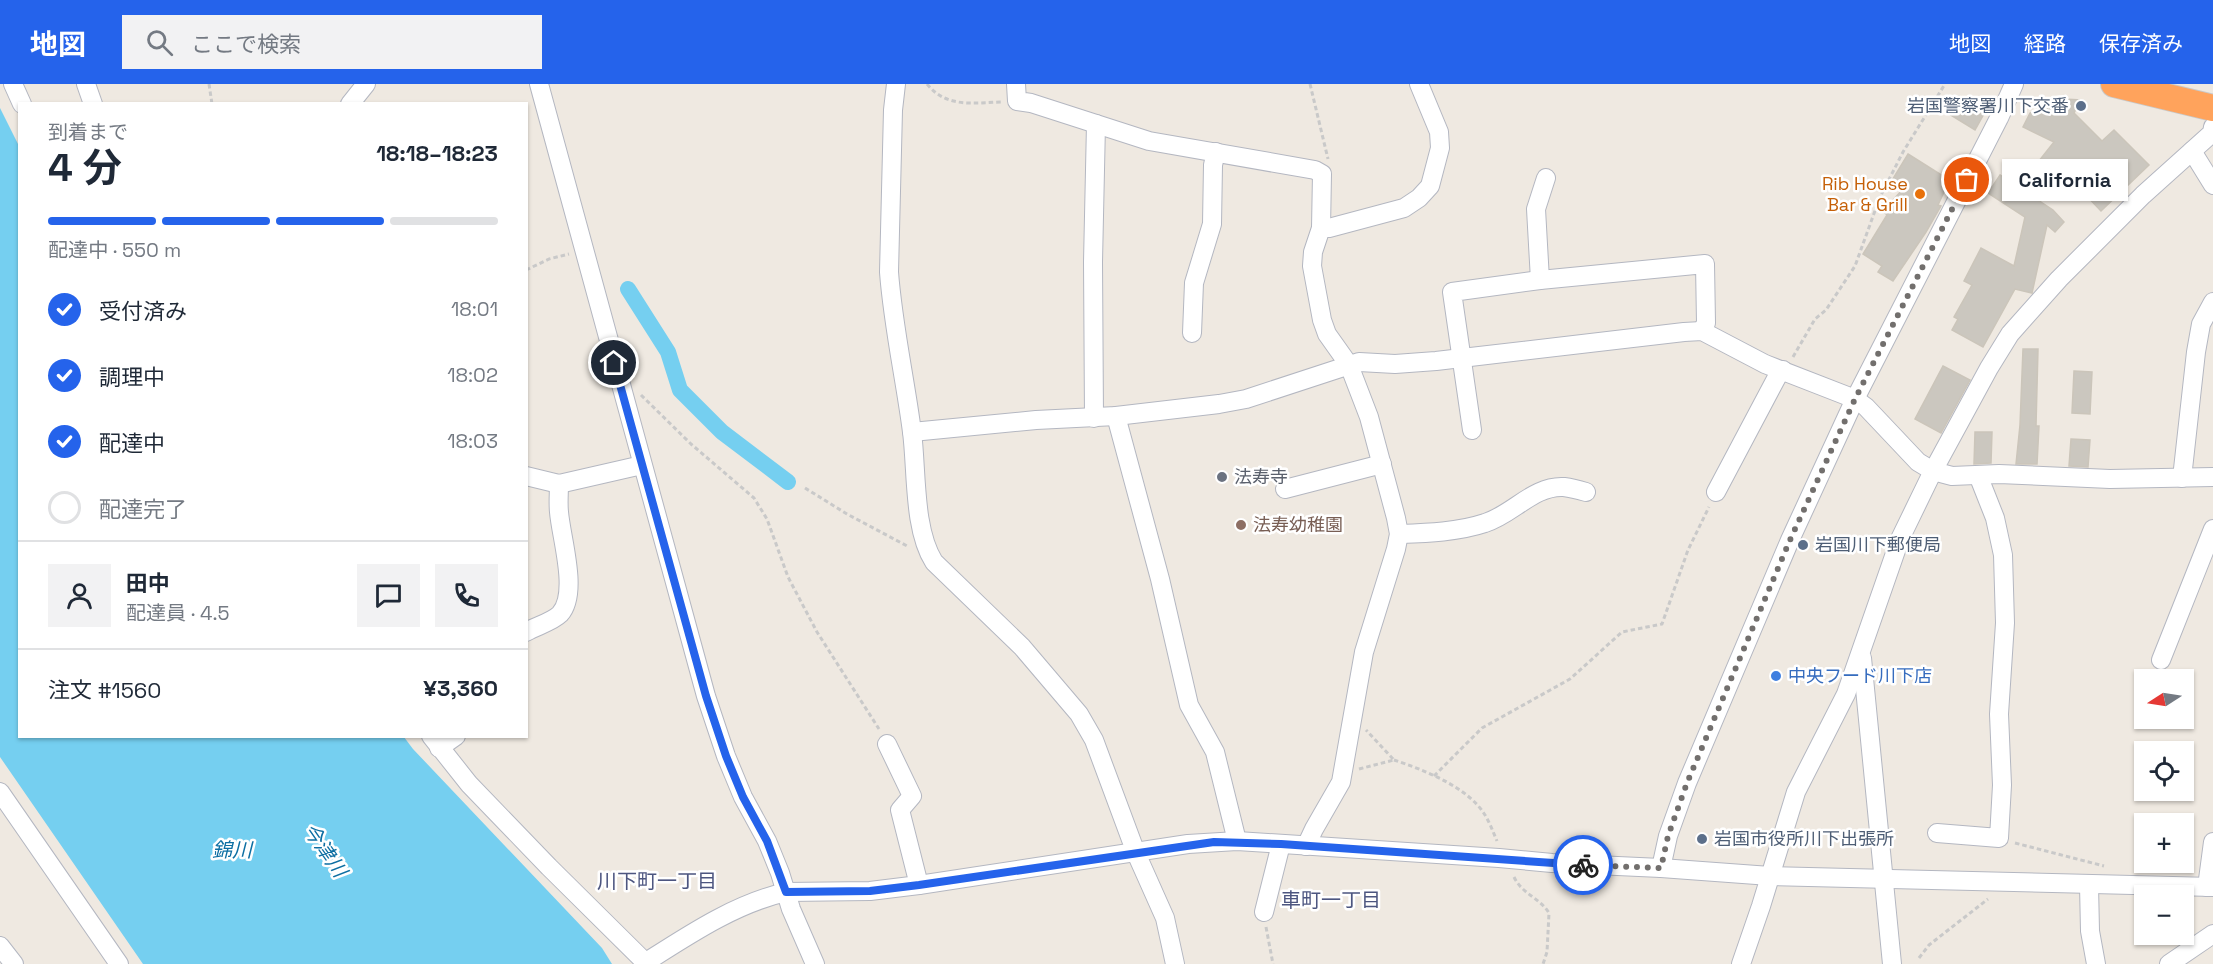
<!DOCTYPE html>
<html lang="ja">
<meta charset="utf-8">
<style>
body{margin:0;font-family:"Space Grotesk","Noto Sans JP",sans-serif;background:#f2f2f3;color:#1f2937;height:100vh;display:flex;flex-direction:column;font-size:22px;white-space:nowrap}
*{box-sizing:border-box;margin:0}
p{font-size:20px;color:#747a83}
.icon{flex:none;width:33px;height:33px;fill:none;stroke:currentColor;stroke-width:2;stroke-linecap:round;stroke-linejoin:round}
.map{position:relative;flex:1;overflow:hidden}
.sheet{position:absolute;left:18px;top:18px;width:510px;height:636px;display:flex;flex-direction:column;background:#fff;border-radius:0px;box-shadow:0 2px 4px #0004}
.sheet>*{flex:none}
.needle{width:39px;rotate:258deg}
.buttons{position:absolute;left:2134px;top:585px;display:grid;gap:12px}
.buttons a{display:grid;place-items:center;width:60px;height:60px;border-radius:0px;background:#fff;box-shadow:0 2px 4px #0004;font-size:30px}
.pin{position:absolute;display:grid;place-items:center;width:51px;height:51px;color:#fff;margin:-26px;border:3px solid #fff;border-radius:50%;box-shadow:0 2px 6px #0007}
.courier{position:absolute;display:grid;place-items:center;width:60px;height:60px;margin:-30px;border:4px solid #2563eb;border-radius:50%;background:#fff;color:#222;box-shadow:0 2px 8px #0007}
.bubble{position:absolute;height:42px;border-radius:0px;background:#fff;box-shadow:0 2px 4px #0004;font-size:20px;font-weight:700;line-height:42px;text-align:center}
.headline em{font-style:normal;font-weight:700}
.headline div{display:flex;flex-direction:column-reverse}
.headline{display:flex;align-items:center;justify-content:space-between;height:102px;padding:0 30px}
h1{font-size:39px;font-weight:700;line-height:45px}
.bar{display:grid;grid-template-columns:repeat(4,1fr);gap:9px 6px;align-content:center;height:72px;padding:0 30px}
.bar i{height:8px;border-radius:4px;background:#e0e1e3}
.bar .active{background:#2563eb}
.bar p{grid-column:span 4}
.line{display:flex;align-items:center;gap:15px;padding:0 30px;border-top:2px solid #e0e1e3}
.line div{flex:1}
.round{display:grid;place-items:center;flex:none;width:63px;height:63px;border-radius:0px;background:#f2f2f3}
ol{padding:0 30px;list-style:none}
li{display:flex;align-items:center;gap:18px;height:66px}
li p{margin-inline-start:auto}
li .icon{padding:6px;border-radius:50%;background:#2563eb;color:#fff;stroke-width:4}
li:last-child{color:#747a83}
li i{width:33px;height:33px;border:3px solid #e0e1e3;border-radius:50%}
header{display:flex;align-items:center;gap:36px;box-sizing:border-box;height:84px;padding:0 30px;background:#2563eb;color:#fff}
header strong{font-size:28px}
nav{display:flex;gap:33px;margin-inline-start:auto;font-size:21px}
.search{width:420px;height:54px;background:#f2f2f3;display:flex;align-items:center;gap:15px;box-sizing:border-box;padding:0 21px;border-radius:0px;color:#747a83;font-size:22px}
.map>svg:first-child{display:block}
</style>
<header>
<strong>地図</strong>
<div class="search"><svg class="icon" aria-label="search" viewBox="0 0 24 24"><circle cx="10" cy="10" r="6"/><path d="M15 15l6 6"/></svg>ここで検索</div>
<nav><a>地図</a><a>経路</a><a>保存済み</a></nav>
</header>
<div class="map">
<svg width="2213" height="880" viewBox="0 0 2213 880">
<rect width="100%" height="100%" fill="#efe9e1"/>
<polygon fill="#75cff0" points="0,24 20,64 20,652 404,653 413,665 602,864 612,880 143,880 0,673"/>
<g fill="none" stroke-linecap="round" stroke-linejoin="round">
<polyline stroke="#75cff0" stroke-width="16" points="628,205 668,268 680,306 722,348 788,398"/>
</g>
<g fill="#cbc7bf" stroke="#cbc5ba" stroke-width="1.5">
<polygon points="1959,12 1985,28 1975,46 1949,30"/>
<polygon points="2063,15 2081,16 2074,29 2102,57 2114,46 2149,81 2101,127 2079,104 2076,107 2039,77 2054,58 2023,43 2030,29"/>
<polygon points="1908,70 1951,97 1944,108 1938,121 1941,122 1926,148 1893,197 1878,188 1882,182 1863,170 1887,131 1883,127 1903,105 1891,98"/>
<polygon points="2000,91 2053,126 2064,138 2055,148 2047,141 2032,209 2015,205 1983,263 1952,246 1958,235 1954,233 1972,201 1964,197 1981,164 2014,182 2025,133 1988,109"/>
<polygon points="2023,265 2038,265 2036,342 2039,342 2037,380 2016,380 2020,341"/>
<polygon points="1943,282 1970,296 1941,349 1915,335"/>
<polygon points="2074,287 2092,288 2090,330 2072,329"/>
<polygon points="1975,348 1992,348 1991,379 1974,380"/>
<polygon points="2071,355 2090,356 2088,383 2069,382"/>
</g>
<g fill="none" stroke-linecap="round" stroke-linejoin="round">
<g stroke="#b4b7c1" stroke-width="20">
<g id="minor">
<polyline points="13,0 22,20"/>
<polyline points="86,0 93,20"/>
<polyline points="539,0 706,612 726,672 743,713 767,757 780,789 791,825 815,880"/>
<path d="M896 0 893 26 889 188C893 242 905 294 912 348 917 386 913 445 934 478L1022 563 1079 630 1094 656 1136 769 1165 834 1175 880"/>
<polyline points="1016,0 1017,17 1031,19 1149,57 1315,86 1322,90 1321,144 1313,168 1312,182 1322,236 1327,250 1349,281 1369,333 1396,434 1399,450 1396,465 1364,568 1341,698 1314,745 1306,762"/>
<polyline points="350,20 366,0"/>
<polyline points="2192,67 2213,101"/>
<polyline points="1321,144 1329,144 1404,124 1419,114 1430,102 1440,64 1439,48 1419,0"/>
<polyline points="1540,196 1536,125 1546,94"/>
<polyline points="1192,249 1194,199 1212,140 1213,81 1216,68"/>
<polyline points="1116,332 1160,495 1189,621 1215,668 1237,757"/>
<polyline points="1094,334 1093,178 1096,40"/>
<polyline points="1472,346 1452,208 1540,196 1705,180 1706,239 1702,247"/>
<polyline points="912,348 1036,336 1116,332 1219,320 1246,315 1359,278 1395,280 1436,277 1684,248 1702,247 1765,280 1855,315 1866,323 1918,378 1933,387 1952,392 1999,390 2110,395 2213,393"/>
<polyline points="526,392 559,400 642,381"/>
<polyline points="2182,394 2196,268 2201,240 2213,218"/>
<polyline points="1285,405 1382,380"/>
<polyline points="1716,408 1777,293 1783,286"/>
<path d="M1399 450C1427 449 1458 448 1485 439 1512 431 1534 401 1564 403 1571 404 1579 406 1586 408"/>
<path d="M526 548C536 542 552 538 560 530 579 509 561 454 559 428 558 419 559 409 559 400"/>
<polyline points="1862,574 1892,880"/>
<polyline points="2161,576 2213,445"/>
<polyline points="431,652 469,700 549,783 647,880"/>
<polyline points="887,660 912,712 900,726 919,801"/>
<polyline points="439,664 456,652"/>
<polyline points="0,708 119,880"/>
<polyline points="1937,749 1999,754 2002,701 1999,630 2005,539 2003,471 1995,434 1978,391"/>
<polyline points="1661,784 1668,752 1687,699 1790,456 1855,315 1999,34 2014,0"/>
<polyline points="2089,801 2090,847 2096,880"/>
<polyline points="2207,803 2213,758"/>
<polyline points="1264,828 1281,760"/>
<polyline points="0,862 14,880"/>
<path d="M643 880C687 852 734 820 786 808L870 807 919 801 1188 760 1237 757 1499 774 1552 779 1661 784 1770 792 2213 803"/>
<polyline points="1741,880 1761,822 1796,708 1846,610 1900,455 1933,387 1989,284 2010,250 2059,195 2143,111 2212,49 2213,43"/>
<polyline points="2169,880 2213,850"/>
</g>
</g>
<g stroke="#c9c9c9" stroke-width="28">
<polyline id="highway" points="2114,0 2213,24"/>
</g>
<g stroke="#c9c9c9" stroke-width="3" stroke-dasharray="4.5 3" stroke-linecap="butt">
<polyline points="209,0 212,20"/>
<path d="M927 0C946 24 973 19 1001 18"/>
<polyline points="1310,0 1328,75"/>
<polyline points="526,186 549,175 569,170"/>
<polyline points="1793,273 1815,235 1826,226 1855,182 1880,113 1903,68 1945,0"/>
<polyline points="641,311 691,360 754,414 767,435 788,493 817,548 879,645"/>
<polyline points="805,404 847,430 909,463"/>
<path d="M1394 676C1424 686 1468 703 1485 731 1490 739 1493 748 1497 757"/>
<polyline points="1359,685 1394,676 1366,646"/>
<polyline points="1434,692 1482,644 1570,595 1622,548 1662,540 1688,466 1709,423"/>
<polyline points="2015,759 2104,782"/>
<path d="M1514 793C1522 810 1540 814 1549 829L1547 868 1543 880"/>
<polyline points="1266,843 1273,880"/>
<polyline points="1919,874 1929,861 1988,815"/>
</g>
<use href="#minor" stroke="#fff" stroke-width="18"/>
<use href="#highway" stroke="#ffa35c" stroke-width="26"/>
</g>
<g fill="none" stroke-linecap="round" stroke-linejoin="round">
<polyline stroke="#726f6d" stroke-width="6" stroke-dasharray="0 10.8" points="1583,781 1661,784 1668,752 1687,699 1790,456 1855,315 1967,96"/>
<polyline stroke="#2563eb" stroke-width="8" points="614,279 706,612 726,672 743,713 767,757 786,808 870,807 919,801 1214,758 1281,760 1583,781"/>
</g>
<g fill="#5c6f8a" stroke="#fff" stroke-width="2">
<circle cx="2081" cy="22" r="6"/>
<circle cx="1803" cy="461" r="6"/>
<circle cx="1702" cy="755" r="6"/>
</g>
<circle fill="#e8710a" stroke="#fff" stroke-width="2" cx="1920" cy="110" r="6"/>
<circle fill="#6b7280" stroke="#fff" stroke-width="2" cx="1222" cy="393" r="6"/>
<circle fill="#8d6e63" stroke="#fff" stroke-width="2" cx="1241" cy="441" r="6"/>
<circle fill="#3f7fe0" stroke="#fff" stroke-width="2" cx="1776" cy="592" r="6"/>
<g text-anchor="middle" stroke-width="5" stroke-linejoin="round" paint-order="stroke">
<g font-size="18" fill="#4e5e75" stroke="#fff" text-anchor="start">
<text x="2069" y="28" text-anchor="end">岩国警察署川下交番</text>
<text x="1815" y="467">岩国川下郵便局</text>
<text x="1714" y="761">岩国市役所川下出張所</text>
</g>
<g font-size="18" fill="#c56008" stroke="#fff" text-anchor="end">
<text x="1908" y="106">Rib House<tspan x="1908" dy="21">Bar &amp; Grill</tspan></text>
</g>
<g font-size="18" fill="#5b616d" stroke="#fff" text-anchor="start">
<text x="1234" y="399">法寿寺</text>
</g>
<g font-size="18" fill="#785e54" stroke="#fff" text-anchor="start">
<text x="1253" y="447">法寿幼稚園</text>
</g>
<g font-size="18" fill="#366cbe" stroke="#fff" text-anchor="start">
<text x="1788" y="598">中央フード川下店</text>
</g>
<g font-size="20" font-style="italic" fill="#0d6fa3" stroke="#fff">
<text x="232" y="773">錦川</text>
<text transform="translate(325 766) rotate(55)" y="7">今津川</text>
</g>
<g font-size="20" fill="#4d5680" stroke="#fff">
<text x="657" y="804">川下町一丁目</text>
<text x="1331" y="823">車町一丁目</text>
</g>
</g>
</svg>
<div class="buttons">
<a><svg class="needle" viewBox="-14 -14 28 28"><path d="M0-13l5 13h-10z" fill="#e53935"/><path d="M0 13l5-13h-10z" fill="#747a83"/></svg></a>
<a><svg class="icon" aria-label="locate" viewBox="0 0 24 24"><circle cx="12" cy="12" r="6"/><path d="M12 2v4M12 18v4M2 12h4M18 12h4"/></svg></a>
<a>+</a>
<a>−</a>
</div>
<div class="pin" style="left:1967px;top:96px;background:#ea580c"><svg class="icon" aria-label="bag" viewBox="0 0 24 24"><path d="M5 8h14l-1 12H6zM9 8a3 3 0 0 1 6 0"/></svg></div>
<div class="pin" style="left:614px;top:279px;background:#1f2937"><svg class="icon" aria-label="home" viewBox="0 0 24 24"><path d="M3 11l9-7 9 7M6 9v11h12V9"/></svg></div>
<div class="courier" style="left:1583px;top:781px"><svg class="icon" aria-label="bike" viewBox="0 0 24 24"><circle cx="6" cy="16" r="4"/><circle cx="18" cy="16" r="4"/><path d="M6 16l4-8h5l3 8M10 8l3 8H6M13 5h3"/></svg></div>
<div class="bubble" style="left:2002px;top:75px;width:126px">California</div>
<section class="sheet">
<div class="headline"><div><h1>4 分</h1><p>到着まで</p></div><em>18:18–18:23</em></div>
<div class="bar"><i class="active"></i><i class="active"></i><i class="active"></i><i></i><p>配達中 · 550 m</p></div>
<ol>
<li><svg class="icon" aria-label="check" viewBox="0 0 24 24"><path d="M5 12l5 5 9-10"/></svg>受付済み<p>18:01</p></li>
<li><svg class="icon" aria-label="check" viewBox="0 0 24 24"><path d="M5 12l5 5 9-10"/></svg>調理中<p>18:02</p></li>
<li><svg class="icon" aria-label="check" viewBox="0 0 24 24"><path d="M5 12l5 5 9-10"/></svg>配達中<p>18:03</p></li>
<li><i></i>配達完了</li>
</ol>
<div class="line" style="height:108px"><a class="round"><svg class="icon" aria-label="person" viewBox="0 0 24 24"><circle cx="12" cy="8" r="4"/><path d="M4 21q1-7 8-7t8 7"/></svg></a><div><b>田中</b><p>配達員 · 4.5</p></div><a class="round"><svg class="icon" aria-label="chat" viewBox="0 0 24 24"><path d="M4 5h16v11H9l-5 4z"/></svg></a><a class="round"><svg class="icon" aria-label="phone" viewBox="0 0 24 24"><path d="M5 4h4l2 5-3 2q2 4 5 5l2-3 5 2v4C11 20 4 13 5 4z"/></svg></a></div>
<div class="line" style="height:78px"><div>注文 #1560</div><b>¥3,360</b></div>
</section>
</div>
